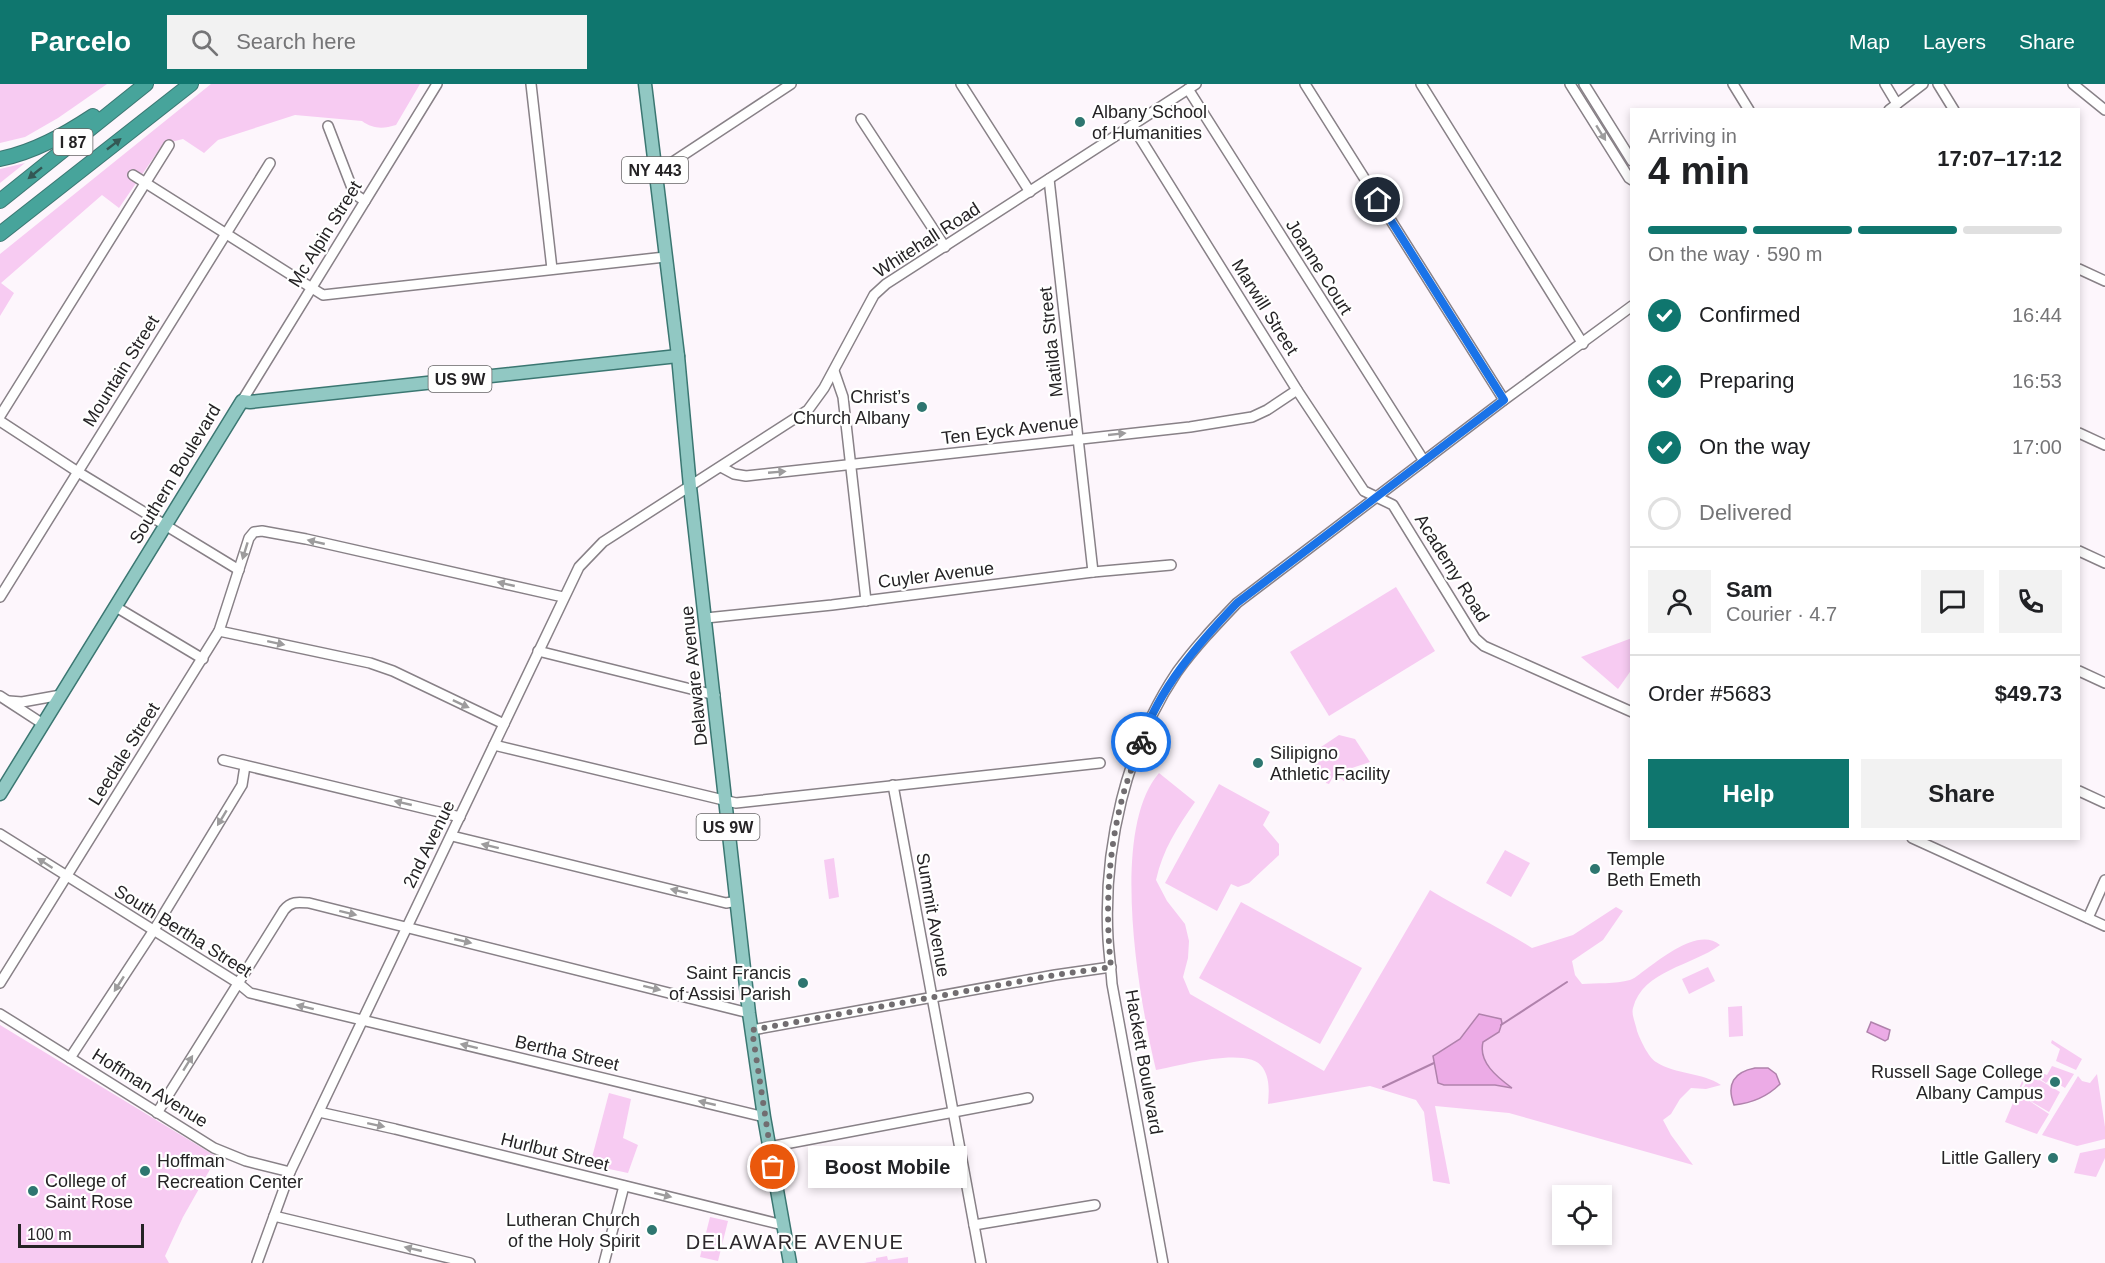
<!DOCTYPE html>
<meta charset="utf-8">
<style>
body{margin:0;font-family:Arial,sans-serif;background:#f2f2f2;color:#202124;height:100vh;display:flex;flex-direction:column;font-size:22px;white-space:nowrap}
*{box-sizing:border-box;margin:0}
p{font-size:20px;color:#757577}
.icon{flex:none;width:33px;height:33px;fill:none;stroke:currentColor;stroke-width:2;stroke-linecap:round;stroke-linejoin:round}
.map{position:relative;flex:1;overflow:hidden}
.details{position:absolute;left:1630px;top:24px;width:450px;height:732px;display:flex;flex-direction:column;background:#fff;border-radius:0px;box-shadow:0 3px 9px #0003}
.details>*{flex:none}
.fabs{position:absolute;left:1552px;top:1101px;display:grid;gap:12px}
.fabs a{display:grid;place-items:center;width:60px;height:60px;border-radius:0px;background:#fff;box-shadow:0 3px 9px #0003;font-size:30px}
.scale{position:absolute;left:18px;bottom:15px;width:126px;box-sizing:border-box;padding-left:6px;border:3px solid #252325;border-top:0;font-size:16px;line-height:21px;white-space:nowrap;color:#252325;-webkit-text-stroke:4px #fff;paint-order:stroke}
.pin{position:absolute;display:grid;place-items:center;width:51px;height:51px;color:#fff;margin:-26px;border:3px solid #fff;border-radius:50%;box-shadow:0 2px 6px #0007}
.courier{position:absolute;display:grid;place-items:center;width:60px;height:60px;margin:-30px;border:4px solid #1a73e8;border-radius:50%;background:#fff;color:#222;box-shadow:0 2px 8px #0007}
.bubble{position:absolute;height:42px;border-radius:0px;background:#fff;box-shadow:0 3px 9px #0003;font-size:20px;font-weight:700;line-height:42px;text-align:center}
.overview em{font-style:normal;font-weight:700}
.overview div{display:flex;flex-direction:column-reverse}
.overview{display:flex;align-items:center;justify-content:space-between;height:102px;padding:0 18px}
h1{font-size:39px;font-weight:700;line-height:45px}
.bar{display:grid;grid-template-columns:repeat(4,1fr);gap:9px 6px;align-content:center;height:72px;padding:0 18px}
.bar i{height:8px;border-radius:4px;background:#e0e0e0}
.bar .on{background:#0f766e}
.bar p{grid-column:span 4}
.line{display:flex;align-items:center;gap:15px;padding:0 18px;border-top:2px solid #e0e0e0}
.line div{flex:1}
.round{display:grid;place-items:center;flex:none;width:63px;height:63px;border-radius:0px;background:#f2f2f2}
ol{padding:0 18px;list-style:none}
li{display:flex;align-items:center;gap:18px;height:66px}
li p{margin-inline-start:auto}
li .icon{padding:6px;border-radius:50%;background:#0f766e;color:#fff;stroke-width:4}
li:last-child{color:#757577}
li i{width:33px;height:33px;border:3px solid #e0e0e0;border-radius:50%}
.cta{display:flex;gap:12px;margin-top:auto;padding:12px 18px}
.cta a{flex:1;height:69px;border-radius:0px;background:#0f766e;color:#fff;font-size:24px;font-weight:700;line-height:69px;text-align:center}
.cta a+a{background:#f2f2f2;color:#202124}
header{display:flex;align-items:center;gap:36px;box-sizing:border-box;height:84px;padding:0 30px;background:#0f766e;color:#fff}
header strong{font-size:28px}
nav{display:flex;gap:33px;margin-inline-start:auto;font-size:21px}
.search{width:420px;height:54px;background:#f2f2f2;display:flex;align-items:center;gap:15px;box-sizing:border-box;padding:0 21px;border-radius:0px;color:#757577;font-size:22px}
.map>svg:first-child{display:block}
</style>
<header>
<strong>Parcelo</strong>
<div class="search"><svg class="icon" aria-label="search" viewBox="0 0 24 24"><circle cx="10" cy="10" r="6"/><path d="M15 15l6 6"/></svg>Search here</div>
<nav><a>Map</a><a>Layers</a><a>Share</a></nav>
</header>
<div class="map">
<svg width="2105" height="1179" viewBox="0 0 2105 1179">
<rect width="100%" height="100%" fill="#fdf6fc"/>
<g fill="#f7cbf2">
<polygon points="0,0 107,0 58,34 25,53 0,59"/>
<path d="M211 0H420L396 41C383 45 373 45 362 37L295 31 218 56 204 69 183 55 163 60 119 124 102 111 1 199 14 209 0 232V170Z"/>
<polygon points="25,79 0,99 0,85"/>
<polygon points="1396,503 1435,567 1329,632 1290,568"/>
<polygon points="1632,554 1632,585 1618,605 1581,573"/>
<polygon points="1339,651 1355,655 1370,678 1352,684 1344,697 1334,691 1329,700 1326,699 1327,695 1315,688 1315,667"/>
<path d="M1159 689 1195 718C1177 744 1163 765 1156 796L1167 817 1185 840 1189 857 1188 874 1183 893 1190 910 1324 987 1430 806C1464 827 1499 843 1532 864L1573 851 1616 823 1623 827 1603 856 1572 877 1575 891 1582 900C1597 899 1615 900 1630 896 1636 894 1643 887 1649 883 1666 871 1700 844 1720 861 1692 882 1643 886 1633 924 1631 931 1636 940 1637 947 1640 955 1648 973 1656 978 1676 991 1702 988 1721 1001L1706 1005 1691 1004 1680 1015 1671 1030 1663 1036 1671 1051 1693 1081 1509 1029 1435 1022 1450 1100 1433 1097 1424 1028 1416 1016 1370 1002 1268 1020C1269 1008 1270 995 1263 984 1250 961 1178 982 1156 986 1139 915 1109 747 1159 689Z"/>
<polygon points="1219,700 1270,728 1263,741 1279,760 1279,771 1249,799 1238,803 1231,800 1217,827 1165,799"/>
<polygon points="1505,766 1530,779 1511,813 1486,799"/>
<polygon points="834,774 839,813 829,815 824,776"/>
<polygon points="1241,818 1362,884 1320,960 1199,894"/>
<polygon points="1708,883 1715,897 1689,910 1682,895"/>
<polygon points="1742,922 1743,952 1729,953 1728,923"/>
<polygon points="0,941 217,1073 183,1133 165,1172 169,1179 0,1179"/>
<polygon points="2052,956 2082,975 2076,986 2056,977 2060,965 2051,959"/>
<polygon points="2052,982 2074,990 2065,1004 2050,995 2046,999 2030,988 2017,1010 2019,1011 2031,991 2060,1008 2049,1028 2025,1014 2049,1030 2037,1050 2005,1038 2028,983 2047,991"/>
<polygon points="2097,990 2105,1043 2105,1055 2077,1062 2042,1051 2078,992 2082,997 2090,999"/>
<polygon points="609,1009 631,1015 623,1054 638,1061 628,1089 590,1081"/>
<polygon points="2105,1064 2105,1074 2096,1093 2074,1089 2080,1069"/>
<polygon points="710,1133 728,1137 718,1177 700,1173"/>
<polygon points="887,1172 888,1176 908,1173 908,1179 864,1179 876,1177 876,1174"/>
</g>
<g fill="#ecabe6" stroke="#b082ac" stroke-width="1.5">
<path d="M1479 930 1501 935 1502 939 1499 948 1483 958C1478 978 1497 993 1512 1004L1495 1001H1444L1438 999 1433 972 1460 955Z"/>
<polygon points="1871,938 1890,946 1888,955 1885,957 1867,948"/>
<path d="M1755 984H1768L1776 990 1780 1000C1767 1013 1753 1019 1734 1021 1726 1000 1734 988 1755 984Z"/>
</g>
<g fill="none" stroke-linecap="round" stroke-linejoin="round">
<g stroke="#b082ac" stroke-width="2">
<polyline points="1501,941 1567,898"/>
<polyline points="1383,1003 1434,979"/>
</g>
<g stroke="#888187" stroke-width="12">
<g id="minor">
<polyline points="531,0 552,185"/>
<polyline points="961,0 1030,108"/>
<polyline points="1305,0 1504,316"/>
<polyline points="1421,0 1583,260"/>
<polyline points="1570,0 1629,94 1632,96"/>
<polyline points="1584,0 1632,77"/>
<polyline points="1733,0 1749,26"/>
<polyline points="1885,0 1897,20"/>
<polyline points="1938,0 1954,26"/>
<polyline points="2073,0 2105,26"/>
<polyline points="1188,5 1424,377"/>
<polyline points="1889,26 1923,0"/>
<polyline points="861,35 945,163"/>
<polyline points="1132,41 1297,306 1364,407 1393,421 1475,554 1484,562 1632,628"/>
<polyline points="328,42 352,104 356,111 365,117"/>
<polyline points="656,89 791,0"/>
<polyline points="133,91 323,211 665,173"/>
<polyline points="1049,95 1093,488"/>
<polyline points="2079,185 2105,197"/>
<polyline points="834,287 843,313 866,517"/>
<polyline points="242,317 437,0"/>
<polyline points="0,332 169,61"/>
<polyline points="0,337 78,388 239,486"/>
<polyline points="2079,349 2105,361"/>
<polyline points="721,383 734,390 746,392 1190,343 1252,333 1267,326 1297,306"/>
<polyline points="2079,467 2105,479"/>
<polyline points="0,513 270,79"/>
<polyline points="116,523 203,575"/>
<polyline points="706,534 832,521 1093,488 1171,481"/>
<polyline points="219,547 370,579 393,587 504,640"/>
<polyline points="538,567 715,611"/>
<polyline points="2079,587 2105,599"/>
<polyline points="0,612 43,640"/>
<polyline points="9,617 22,618 61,611"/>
<polyline points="494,661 736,719 1100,679"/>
<polyline points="223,676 460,733"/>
<polyline points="893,701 981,1179"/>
<polyline points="2079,707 2105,719"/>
<polyline points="0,750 238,899 250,909 764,1033"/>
<polyline points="452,752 726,819 737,817"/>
<polyline points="1912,754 2105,842"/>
<polyline points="2088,834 2105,796"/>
<polyline points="0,899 219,547 249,454 254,448 262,447 306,455 563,513"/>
<polyline points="0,930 214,1064 246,1077 290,1088"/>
<polyline points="752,946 1055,891 1111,883"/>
<polyline points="70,974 154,846 242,701 245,682"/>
<polyline points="319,1028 395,1045 783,1141"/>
<path d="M157 1029 284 826C291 817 298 818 309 819L749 929"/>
<polyline points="769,1063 1028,1014"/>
<polyline points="274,1132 470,1179"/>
<polyline points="974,1141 1095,1121"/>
<polyline points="257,1179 290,1088 579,483 603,458 808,326 824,304 874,211 886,200 1196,0"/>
<polyline points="604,1179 624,1102"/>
<path d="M1163 1179 1112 900C1111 885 1109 870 1108 855 1103 764 1126 664 1177 588 1195 563 1216 541 1237 519L1504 316 1632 222"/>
</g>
</g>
<g stroke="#3b7772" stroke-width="15">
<g id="major">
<polyline points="645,0 678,272 690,403 749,929 764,1033 790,1179"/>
<polyline points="0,710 242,317 250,318 678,272"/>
</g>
</g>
<g stroke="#3b7772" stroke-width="16">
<g id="highway">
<path d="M0 75C34 68 64 51 93 32"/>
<polyline points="0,117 146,0"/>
<polyline points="0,150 191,0"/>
</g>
</g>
<use href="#minor" stroke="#fff" stroke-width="9"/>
<use href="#major" stroke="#91c8c3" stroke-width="12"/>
<use href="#highway" stroke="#47a49b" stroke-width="14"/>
</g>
<defs><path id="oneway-solid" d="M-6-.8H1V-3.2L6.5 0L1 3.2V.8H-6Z" transform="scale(1.5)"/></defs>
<g fill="#9d9c9d">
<use href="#oneway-solid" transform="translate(1601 49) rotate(58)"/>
<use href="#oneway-solid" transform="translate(1117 350) rotate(-6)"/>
<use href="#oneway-solid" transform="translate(777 388) rotate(-5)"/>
<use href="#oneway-solid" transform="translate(316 458) rotate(-167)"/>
<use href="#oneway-solid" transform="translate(245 467) rotate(107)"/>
<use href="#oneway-solid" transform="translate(506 500) rotate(-167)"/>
<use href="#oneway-solid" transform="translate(276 559) rotate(12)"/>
<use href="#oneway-solid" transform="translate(461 620) rotate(25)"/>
<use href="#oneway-solid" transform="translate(403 719) rotate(-167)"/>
<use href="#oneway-solid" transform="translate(222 734) rotate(121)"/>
<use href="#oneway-solid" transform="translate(490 762) rotate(-166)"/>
<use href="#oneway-solid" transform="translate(45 779) rotate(-147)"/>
<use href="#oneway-solid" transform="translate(679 807) rotate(-166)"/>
<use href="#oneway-solid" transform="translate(348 829) rotate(14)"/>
<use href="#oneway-solid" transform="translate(463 857) rotate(13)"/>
<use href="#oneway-solid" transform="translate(119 900) rotate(123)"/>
<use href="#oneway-solid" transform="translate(652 904) rotate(14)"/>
<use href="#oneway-solid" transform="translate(305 923) rotate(-166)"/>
<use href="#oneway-solid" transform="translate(469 962) rotate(-166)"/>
<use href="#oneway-solid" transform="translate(188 979) rotate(-58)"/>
<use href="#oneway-solid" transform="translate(707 1019) rotate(-167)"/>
<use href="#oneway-solid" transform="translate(376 1041) rotate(12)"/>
<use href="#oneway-solid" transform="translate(663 1111) rotate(14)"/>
<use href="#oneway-solid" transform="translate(413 1165) rotate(-167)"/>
</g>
<g fill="#335754">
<use href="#oneway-solid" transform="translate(114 60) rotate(-38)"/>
<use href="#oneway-solid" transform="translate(35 89) rotate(141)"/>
</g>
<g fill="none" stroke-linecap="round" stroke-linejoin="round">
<path stroke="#716d70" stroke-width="6" stroke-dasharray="0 10.8" d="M773 1083 752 946 1055 891 1111 883C1105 827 1108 769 1122 715 1127 695 1135 677 1141 658"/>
<path stroke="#1a73e8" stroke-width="8" d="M1141 658C1159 604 1199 559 1237 519L1504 316 1378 116"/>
</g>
<g fill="#2e7670" stroke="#fff" stroke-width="2">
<circle cx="1080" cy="38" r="6"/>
<circle cx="922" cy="323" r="6"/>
<circle cx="1258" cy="679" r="6"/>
<circle cx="1595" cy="785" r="6"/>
<circle cx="803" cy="899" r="6"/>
<circle cx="2055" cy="998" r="6"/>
<circle cx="2053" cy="1074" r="6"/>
<circle cx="145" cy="1087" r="6"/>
<circle cx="33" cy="1107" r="6"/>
<circle cx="652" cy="1146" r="6"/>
</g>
<g text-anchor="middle" stroke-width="4.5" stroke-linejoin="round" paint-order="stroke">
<g fill="#fff" stroke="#666566" stroke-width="1.5">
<rect x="53.5" y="45" width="39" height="26" rx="4.5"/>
<rect x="622" y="73" width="66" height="26" rx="4.5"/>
<rect x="428.5" y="282" width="63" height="26" rx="4.5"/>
<rect x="696.5" y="730" width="63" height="26" rx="4.5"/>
</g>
<g font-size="16" font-weight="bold" fill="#252325">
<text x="73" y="64">I 87</text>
<text x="655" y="92">NY 443</text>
<text x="460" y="301">US 9W</text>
<text x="728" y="749">US 9W</text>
</g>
<g font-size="18" fill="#252325" stroke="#fff" text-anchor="start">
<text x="1092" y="34">Albany School<tspan x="1092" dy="21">of Humanities</tspan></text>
<text x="910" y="319" text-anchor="end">Christ’s<tspan x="910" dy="21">Church Albany</tspan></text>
<text x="1270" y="675">Silipigno<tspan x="1270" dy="21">Athletic Facility</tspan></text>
<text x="1607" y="781">Temple<tspan x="1607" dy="21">Beth Emeth</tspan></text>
<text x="791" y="895" text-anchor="end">Saint Francis<tspan x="791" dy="21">of Assisi Parish</tspan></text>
<text x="2043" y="994" text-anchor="end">Russell Sage College<tspan x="2043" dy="21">Albany Campus</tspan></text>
<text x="2041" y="1080" text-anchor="end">Little Gallery</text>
<text x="157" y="1083">Hoffman<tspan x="157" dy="21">Recreation Center</tspan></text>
<text x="45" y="1103">College of<tspan x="45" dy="21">Saint Rose</tspan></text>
<text x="640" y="1142" text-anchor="end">Lutheran Church<tspan x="640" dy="21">of the Holy Spirit</tspan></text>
</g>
<g font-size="18" fill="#252325" stroke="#fff">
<text transform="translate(325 150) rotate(-58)" y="6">Mc Alpin Street</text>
<text transform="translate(927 156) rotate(-33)" y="6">Whitehall Road</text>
<text transform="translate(1319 183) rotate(58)" y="6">Joanne Court</text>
<text transform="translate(1265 223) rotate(58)" y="6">Marwill Street</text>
<text transform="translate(1051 258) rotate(-96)" y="6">Matilda Street</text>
<text transform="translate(121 287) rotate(-58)" y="6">Mountain Street</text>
<text transform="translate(1010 346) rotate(-7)" y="6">Ten Eyck Avenue</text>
<text transform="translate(175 390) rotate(-59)" y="6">Southern Boulevard</text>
<text transform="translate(1452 484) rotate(58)" y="6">Academy Road</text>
<text transform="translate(936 491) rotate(-7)" y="6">Cuyler Avenue</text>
<text transform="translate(694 592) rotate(-96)" y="6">Delaware Avenue</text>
<text transform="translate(124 670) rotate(-58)" y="6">Leedale Street</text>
<text transform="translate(429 760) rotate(-64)" y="6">2nd Avenue</text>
<text transform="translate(933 831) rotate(80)" y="6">Summit Avenue</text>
<text transform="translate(183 847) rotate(32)" y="6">South Bertha Street</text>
<text transform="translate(567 969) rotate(13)" y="6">Bertha Street</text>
<text transform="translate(1144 978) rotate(80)" y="6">Hackett Boulevard</text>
<text transform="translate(150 1004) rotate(32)" y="6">Hoffman Avenue</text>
<text transform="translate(555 1068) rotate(14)" y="6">Hurlbut Street</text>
</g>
<g font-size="20" letter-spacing="1.5" fill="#2e292d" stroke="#fff">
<text x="795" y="1165">DELAWARE AVENUE</text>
</g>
</g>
</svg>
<div class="fabs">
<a><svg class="icon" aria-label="locate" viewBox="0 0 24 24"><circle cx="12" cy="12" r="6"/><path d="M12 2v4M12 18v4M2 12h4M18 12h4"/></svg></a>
</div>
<div class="scale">100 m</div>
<div class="pin" style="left:773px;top:1083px;background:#ea580c"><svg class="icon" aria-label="bag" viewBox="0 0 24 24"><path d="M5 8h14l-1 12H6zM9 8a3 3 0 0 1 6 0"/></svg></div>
<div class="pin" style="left:1378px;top:116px;background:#1f2937"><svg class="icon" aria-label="home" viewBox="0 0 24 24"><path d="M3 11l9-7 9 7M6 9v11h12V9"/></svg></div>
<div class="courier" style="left:1141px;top:658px"><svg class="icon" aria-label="bike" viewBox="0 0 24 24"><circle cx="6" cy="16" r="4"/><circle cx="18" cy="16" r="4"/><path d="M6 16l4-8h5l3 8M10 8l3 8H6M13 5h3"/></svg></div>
<div class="bubble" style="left:808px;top:1062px;width:159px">Boost Mobile</div>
<section class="details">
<div class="overview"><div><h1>4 min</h1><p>Arriving in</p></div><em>17:07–17:12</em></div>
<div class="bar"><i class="on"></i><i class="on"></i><i class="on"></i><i></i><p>On the way · 590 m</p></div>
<ol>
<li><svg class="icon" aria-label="check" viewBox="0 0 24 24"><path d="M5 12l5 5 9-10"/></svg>Confirmed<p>16:44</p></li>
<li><svg class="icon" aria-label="check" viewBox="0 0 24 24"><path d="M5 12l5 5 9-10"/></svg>Preparing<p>16:53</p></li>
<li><svg class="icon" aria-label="check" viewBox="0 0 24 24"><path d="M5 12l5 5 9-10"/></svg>On the way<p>17:00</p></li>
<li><i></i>Delivered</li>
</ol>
<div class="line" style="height:108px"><a class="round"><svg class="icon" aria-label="person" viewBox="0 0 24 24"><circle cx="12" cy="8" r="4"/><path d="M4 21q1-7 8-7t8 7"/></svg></a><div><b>Sam</b><p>Courier · 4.7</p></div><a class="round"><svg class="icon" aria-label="chat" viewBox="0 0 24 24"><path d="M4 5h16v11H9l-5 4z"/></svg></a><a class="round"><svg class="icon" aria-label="phone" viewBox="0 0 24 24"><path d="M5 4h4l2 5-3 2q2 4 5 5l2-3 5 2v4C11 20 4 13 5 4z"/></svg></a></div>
<div class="line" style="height:78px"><div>Order #5683</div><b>$49.73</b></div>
<div class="cta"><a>Help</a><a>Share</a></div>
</section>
</div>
